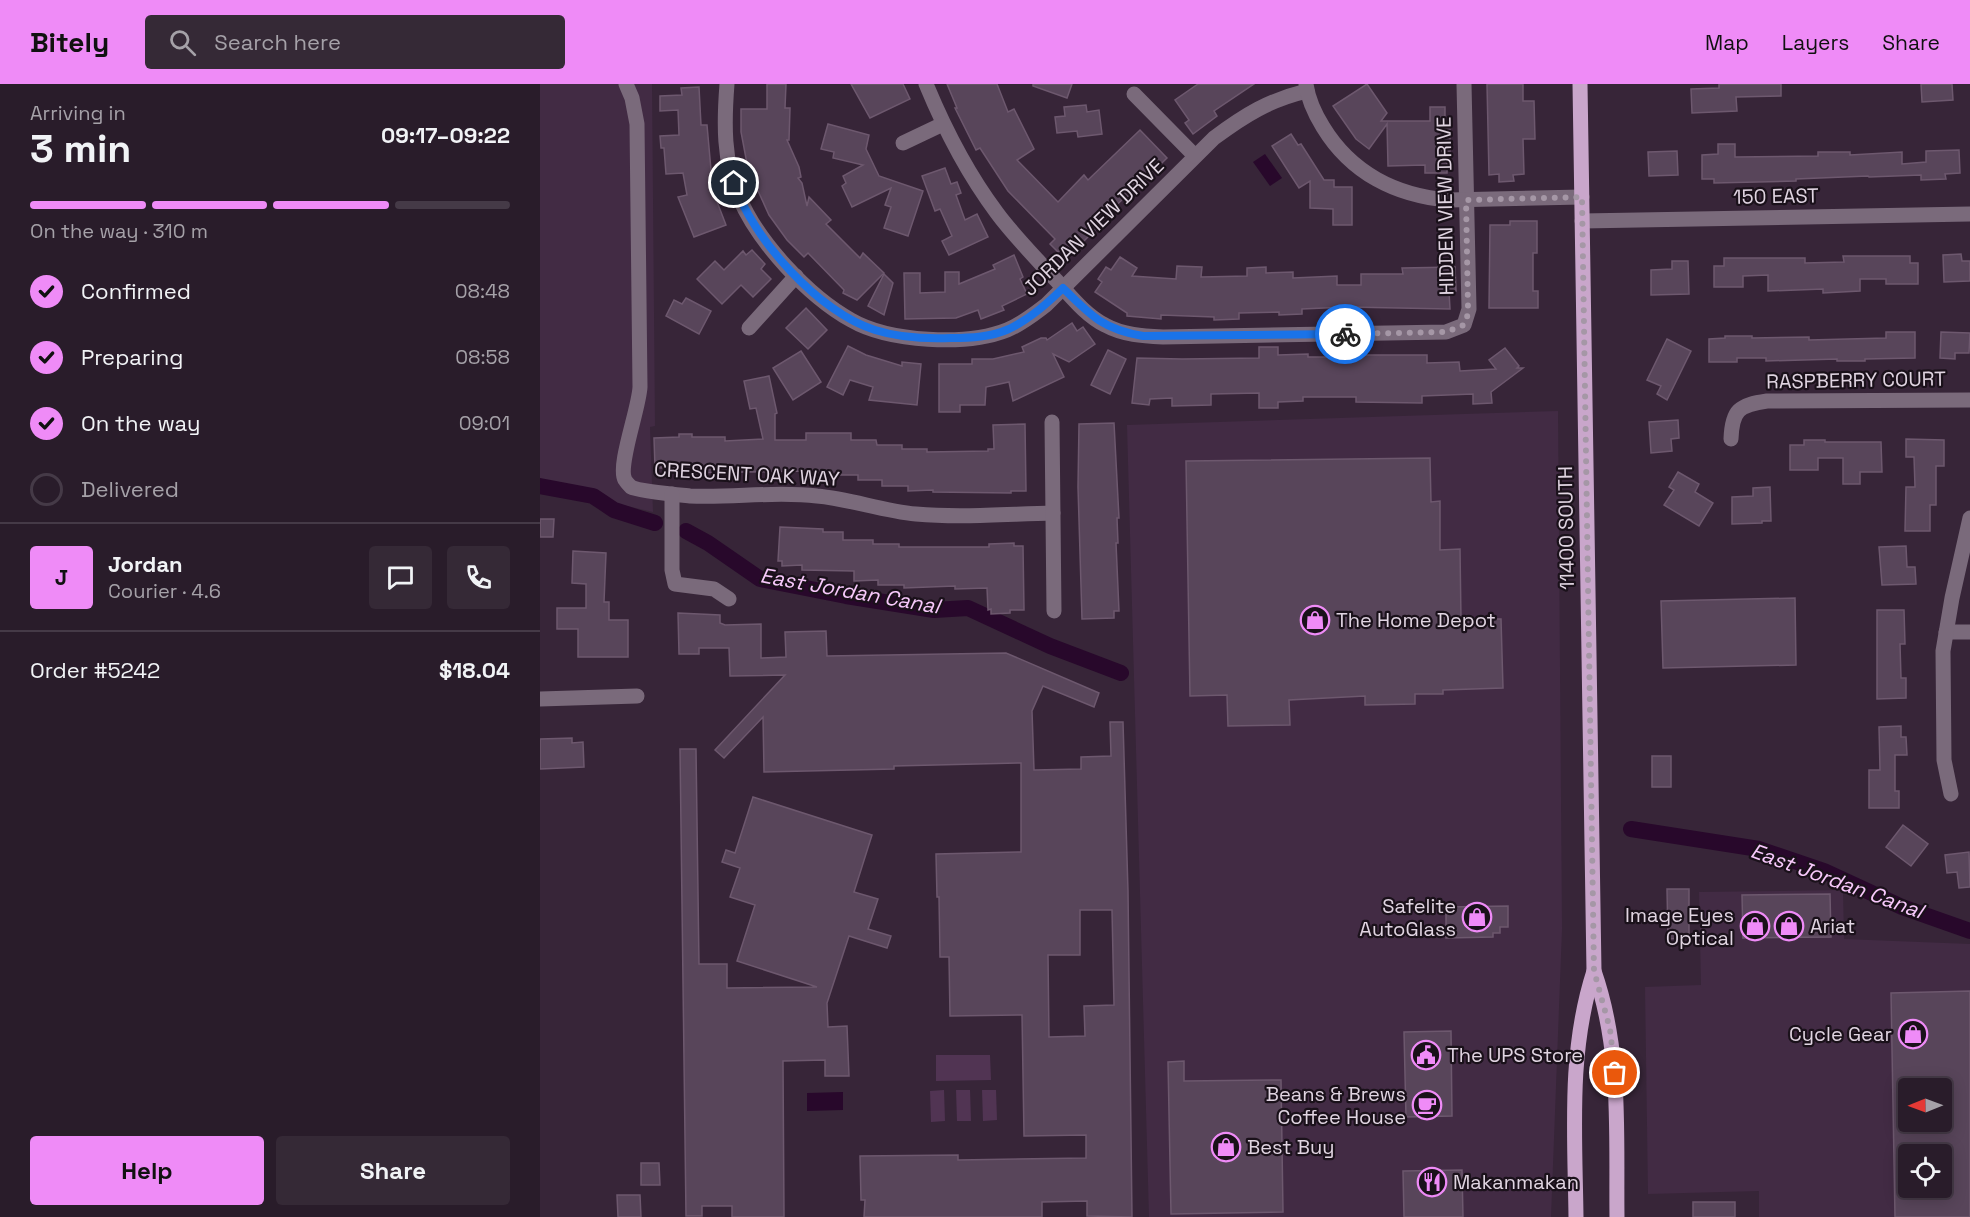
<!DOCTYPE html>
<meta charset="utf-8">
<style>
body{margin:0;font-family:"Space Grotesk",sans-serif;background:#352936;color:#f1f3f6;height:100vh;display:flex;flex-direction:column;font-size:22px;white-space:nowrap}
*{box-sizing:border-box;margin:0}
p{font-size:20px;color:#a5a1a8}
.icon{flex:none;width:33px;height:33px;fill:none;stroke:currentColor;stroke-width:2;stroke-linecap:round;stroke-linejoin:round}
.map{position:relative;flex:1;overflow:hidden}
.details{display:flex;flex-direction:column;background:#291c2a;width:540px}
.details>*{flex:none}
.needle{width:39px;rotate:269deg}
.controls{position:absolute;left:1358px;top:994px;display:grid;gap:12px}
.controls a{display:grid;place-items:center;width:54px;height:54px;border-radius:6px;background:#291c2a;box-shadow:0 3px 15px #0003,0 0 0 2px #453a47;font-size:30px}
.pin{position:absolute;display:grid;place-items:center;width:51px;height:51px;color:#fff;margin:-26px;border:3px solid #fff;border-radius:50%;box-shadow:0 2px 6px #0007}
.courier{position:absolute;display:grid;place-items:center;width:60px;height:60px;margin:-30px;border:4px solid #1a73e8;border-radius:50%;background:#fff;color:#222;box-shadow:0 2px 8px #0007}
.head em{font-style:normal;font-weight:800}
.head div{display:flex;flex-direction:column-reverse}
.head{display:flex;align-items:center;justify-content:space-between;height:102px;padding:0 30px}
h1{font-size:39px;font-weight:800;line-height:45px}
.bar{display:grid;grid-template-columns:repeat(4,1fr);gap:9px 6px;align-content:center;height:72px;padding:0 30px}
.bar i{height:8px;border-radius:4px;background:#453a47}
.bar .current{background:#ef8bf7}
.bar p{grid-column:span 4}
.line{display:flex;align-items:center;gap:15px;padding:0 30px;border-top:2px solid #453a47}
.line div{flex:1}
.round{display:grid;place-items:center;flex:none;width:63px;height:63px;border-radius:6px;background:#352936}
ol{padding:0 30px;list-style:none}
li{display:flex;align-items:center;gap:18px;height:66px}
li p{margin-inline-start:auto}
li .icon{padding:6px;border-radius:50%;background:#ef8bf7;color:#111;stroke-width:4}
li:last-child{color:#a5a1a8}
li i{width:33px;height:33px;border:3px solid #453a47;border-radius:50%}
.cta{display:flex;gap:12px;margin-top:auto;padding:12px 30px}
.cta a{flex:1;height:69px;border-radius:6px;background:#ef8bf7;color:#111;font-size:24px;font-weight:800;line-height:69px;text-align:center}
.cta a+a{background:#352936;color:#f1f3f6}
header{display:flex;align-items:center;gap:36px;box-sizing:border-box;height:84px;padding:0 30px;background:#ef8bf7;color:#111}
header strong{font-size:28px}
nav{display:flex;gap:33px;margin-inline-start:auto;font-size:21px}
.search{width:420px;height:54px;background:#352936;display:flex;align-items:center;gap:15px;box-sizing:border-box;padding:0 21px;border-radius:6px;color:#a5a1a8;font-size:22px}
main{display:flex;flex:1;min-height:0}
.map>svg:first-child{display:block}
</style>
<header>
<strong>Bitely</strong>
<div class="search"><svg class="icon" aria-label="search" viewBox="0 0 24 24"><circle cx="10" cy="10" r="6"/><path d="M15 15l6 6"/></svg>Search here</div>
<nav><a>Map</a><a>Layers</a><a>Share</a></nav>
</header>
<main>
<section class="details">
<div class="head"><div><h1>3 min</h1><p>Arriving in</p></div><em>09:17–09:22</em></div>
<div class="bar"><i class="current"></i><i class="current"></i><i class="current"></i><i></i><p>On the way · 310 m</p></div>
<ol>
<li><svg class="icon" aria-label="check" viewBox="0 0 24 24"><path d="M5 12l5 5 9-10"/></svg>Confirmed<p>08:48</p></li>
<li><svg class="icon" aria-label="check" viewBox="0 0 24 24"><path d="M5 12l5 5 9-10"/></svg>Preparing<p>08:58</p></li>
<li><svg class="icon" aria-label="check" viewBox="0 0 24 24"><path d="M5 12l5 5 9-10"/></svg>On the way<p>09:01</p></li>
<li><i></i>Delivered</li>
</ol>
<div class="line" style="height:108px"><b class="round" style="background:#ef8bf7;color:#111">J</b><div><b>Jordan</b><p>Courier · 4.6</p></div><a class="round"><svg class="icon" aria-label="chat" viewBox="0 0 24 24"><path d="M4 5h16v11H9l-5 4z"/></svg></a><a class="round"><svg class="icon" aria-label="phone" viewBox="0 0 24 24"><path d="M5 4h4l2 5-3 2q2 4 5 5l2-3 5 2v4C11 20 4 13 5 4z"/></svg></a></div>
<div class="line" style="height:78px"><div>Order #5242</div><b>$18.04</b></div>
<div class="cta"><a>Help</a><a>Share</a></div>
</section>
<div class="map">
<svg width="1430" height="1133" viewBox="0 0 1430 1133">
<rect width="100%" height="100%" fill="#372538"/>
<g fill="#422b44" fill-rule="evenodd">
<polygon points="0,0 112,0 115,342 110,343 113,428 0,402"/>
<polygon points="1018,327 1022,845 1011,1133 609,1133 587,341"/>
<path d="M1303 806 1304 855 1430 860V1133H1219V1107L1108 1110 1105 903 1161 901 1159 808ZM1368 1005H1401V1038H1368ZM1368 1071H1401V1104H1368Z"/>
</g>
<g fill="#513453">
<polygon points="396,971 450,971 451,996 396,997"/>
<polygon points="404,1006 405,1037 391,1038 390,1007"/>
<polygon points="416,1006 430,1006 431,1037 417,1037"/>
<polygon points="442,1006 456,1006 457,1036 443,1037"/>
</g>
<g fill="#28082b">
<polygon points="725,70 742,94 730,102 713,78"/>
<polygon points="303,1008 303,1026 267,1027 267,1009"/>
</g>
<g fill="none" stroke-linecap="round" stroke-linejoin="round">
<g stroke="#28082b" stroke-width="16">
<polyline points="0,402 53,412 74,426 115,439"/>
<polyline points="146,447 168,459 220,495 306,512 394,526 428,524 510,562 581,589"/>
<polyline points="1091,745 1219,765 1284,787 1362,823 1430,847"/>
</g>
</g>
<g fill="#58455a" stroke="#6d586e" stroke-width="1.5" fill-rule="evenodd">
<polygon points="227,0 246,0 245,24 250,24 249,56 247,56 259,83 261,93 258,94 262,99 267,122 269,113 291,136 286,140 320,174 323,169 344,189 317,216 303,209 304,206 268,169 264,173 247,156 229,131 208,85 201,48 201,25 227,25"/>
<polygon points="311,0 363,0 370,15 330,34"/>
<polygon points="407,0 457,0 468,28 474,25 494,65 477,76 518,118 544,91 548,96 600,46 627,74 584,116 583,115 555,141 557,144 530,171 523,164 518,168 510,160 515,155 468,107 440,64 436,66 415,24 417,24"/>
<polygon points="493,0 532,0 527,14 493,2"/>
<polygon points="658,0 714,0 674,27 677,32 653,50 645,39 649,36 635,16"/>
<polygon points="827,0 847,29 841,37 890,37 890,23 905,23 905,45 910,45 910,67 907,67 907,89 885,89 885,81 848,82 847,40 829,65 816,55 793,22"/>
<polygon points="947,0 983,0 983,17 994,17 995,55 983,55 984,90 973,91 974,97 959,98 959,90 949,91"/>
<polygon points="1179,0 1241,0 1241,12 1196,13 1197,27 1152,29 1151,5 1179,4"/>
<polygon points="1381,0 1412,0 1413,16 1382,18"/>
<polygon points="159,3 161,41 167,41 172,97 175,97 179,115 176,115 186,141 154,153 138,113 147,111 143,89 126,90 124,64 121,64 120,52 139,51 138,26 120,27 120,12 142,11 141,4"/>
<polygon points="546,21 547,28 559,26 562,50 538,53 537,47 517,49 515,33 525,32 524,23"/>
<polygon points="288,40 329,51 326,65 339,92 383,107 368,152 344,144 351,123 345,121 351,104 312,123 302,102 306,99 303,92 323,81 293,74 294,68 281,65"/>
<polygon points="751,50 758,61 761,60 784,96 794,96 794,103 812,103 812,141 793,141 793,125 770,124 770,97 759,104 732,62"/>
<polygon points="1178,60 1195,60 1195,73 1278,72 1278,68 1310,68 1310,71 1362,68 1362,80 1386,78 1386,67 1419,66 1420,89 1405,90 1406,95 1381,96 1381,91 1329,93 1328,92 1256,95 1256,97 1174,99 1174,95 1162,95 1162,71 1178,70"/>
<polygon points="1137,67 1138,91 1109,92 1108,68"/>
<polygon points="405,84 411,100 417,98 421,109 416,111 425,136 437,130 448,153 409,171 402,157 412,152 400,125 395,127 382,92"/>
<polygon points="970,137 997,137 997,169 993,169 993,207 998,207 998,224 949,224 950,141 970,141"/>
<polygon points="212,166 225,180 221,185 231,195 213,213 201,201 182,220 157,195 175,177 184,186 203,167 206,171"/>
<polygon points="1421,170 1422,177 1430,177 1430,197 1404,198 1403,171"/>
<polygon points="474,171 483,193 480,195 487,210 462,222 464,226 441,235 438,226 416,234 365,235 364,189 380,189 380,209 405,208 405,188 419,188 419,200 455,185 453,181"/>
<polygon points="1303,172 1370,172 1370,179 1378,179 1378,200 1346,200 1346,195 1320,195 1320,207 1283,209 1283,205 1228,207 1228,191 1203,192 1203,203 1174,203 1174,182 1184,182 1184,174 1265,174 1265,179 1304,178"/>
<polygon points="580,173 597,184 592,192 636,195 637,182 662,183 661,193 707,192 707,184 726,183 726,189 753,188 753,194 797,192 797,201 821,201 821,190 863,190 862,184 915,183 916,207 909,207 910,225 807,223 762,225 762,230 739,231 739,228 699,229 699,235 674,236 674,233 621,231 621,235 587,232 587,229 555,208 562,198 558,195 566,183 571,186"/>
<polygon points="1132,177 1148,177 1149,210 1111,211 1111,186 1132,185"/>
<polygon points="344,190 353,199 344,231 328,222"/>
<polygon points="146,214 171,227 159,250 126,232 134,216 142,220"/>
<polygon points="266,224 287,246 268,265 246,244"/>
<polygon points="532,239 537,247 543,243 555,260 529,278 513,270 524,293 473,317 469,298 446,303 445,321 420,321 420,328 399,328 399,280 432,280 432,275 453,275 484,268 482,263 501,254 506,254 507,256"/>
<polygon points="1346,248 1375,248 1375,274 1325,275 1325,277 1297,277 1297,275 1226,277 1226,274 1197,274 1197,278 1169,278 1169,255 1185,254 1185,252 1212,252 1212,254 1269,253 1269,256 1346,254"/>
<polygon points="1401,248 1430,249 1429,269 1415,269 1415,275 1400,274"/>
<polygon points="1127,255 1151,267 1127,316 1117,310 1121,302 1107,296"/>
<polygon points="308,262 326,271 362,282 362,278 381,280 377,321 329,316 333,303 310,296 303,311 287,303"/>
<polygon points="719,263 738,263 738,271 768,270 768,273 808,273 808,271 887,271 887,279 919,278 920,287 956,285 949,276 965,264 979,282 977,284 983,284 951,308 952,319 933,320 933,310 882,312 882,319 816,318 816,313 763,313 763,317 738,318 738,324 719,324 719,309 671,310 671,321 632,322 632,314 610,315 609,321 592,319 597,274 642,275 719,274"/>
<polygon points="568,266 586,275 570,310 551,301"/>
<polygon points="261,267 281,298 253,316 233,284"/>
<polygon points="229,292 237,329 235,330 235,356 266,356 266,349 311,349 311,356 336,356 337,361 362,361 362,365 387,365 387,368 448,367 448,365 454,365 453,341 485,340 486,407 471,407 471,409 393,408 393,406 368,407 368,402 342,402 342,396 318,396 318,391 291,391 291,388 266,389 266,387 139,389 139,384 115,384 114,354 139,353 139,350 152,350 152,353 185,353 185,357 223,355 216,324 210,325 204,297"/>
<polygon points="1138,336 1139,354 1131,355 1132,367 1111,369 1109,338"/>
<polygon points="574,339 579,434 577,434 578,459 576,459 579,527 574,527 574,534 542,535 538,403 539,340"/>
<polygon points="1366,355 1404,356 1404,382 1396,382 1396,421 1390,421 1390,447 1365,447 1366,403 1375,403 1374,373 1366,373"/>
<polygon points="1264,356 1285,356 1285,358 1341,358 1342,388 1320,388 1320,400 1303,400 1303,374 1278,374 1278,386 1250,386 1250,361 1264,361"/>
<polygon points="890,374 891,418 900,417 900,466 920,465 921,535 961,535 963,604 903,606 903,610 875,610 875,620 825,621 825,612 749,616 750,641 688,642 687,611 650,612 646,377"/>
<polygon points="1138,388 1159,400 1155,408 1173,419 1159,442 1124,421 1134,406 1129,403"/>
<polygon points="1230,403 1231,437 1222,437 1222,439 1192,440 1192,413 1213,412 1213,404"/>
<polygon points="0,435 14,435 13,453 0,453"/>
<polygon points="240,443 283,445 283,448 303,448 303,456 333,456 333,460 359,460 359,463 449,463 449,460 474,459 474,462 483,462 484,526 470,526 470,529 451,530 451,525 448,526 447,504 415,505 415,502 364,504 364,501 338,501 338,496 314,497 314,487 262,486 262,481 242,482 242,477 238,477"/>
<polygon points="1366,462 1367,483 1375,483 1376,500 1342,501 1339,463"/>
<polygon points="33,467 66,469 64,518 69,518 69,536 88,536 88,573 38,573 38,545 17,545 17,524 46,524 46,500 32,499"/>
<polygon points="1255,514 1256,581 1123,584 1121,517"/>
<polygon points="1337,526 1364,526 1365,560 1360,560 1361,594 1366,594 1366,614 1337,615"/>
<path d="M138 529 180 531V539L185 541 221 540V574L246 573 245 548 286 547 287 572 466 569 559 609 554 623 503 602 492 627 494 686 541 685V673L571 672 570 638H583L588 807 592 1133 547 1132V1117L502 1118V1133H324L325 1116H321L320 1072 418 1071V1076L546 1074V1051L484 1052 482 931 410 932 409 873H400L399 813H397L396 770 481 768V679L354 682V685L224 688 223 633 184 674 175 666 245 591 190 592 189 564H159V570H139ZM540 826H572L574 921 544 922 545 952 509 953 508 871H540Z"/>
<polygon points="1361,642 1361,653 1366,653 1367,671 1355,671 1355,707 1359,707 1359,724 1329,724 1329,686 1340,686 1339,643"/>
<polygon points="32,654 32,659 43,658 44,683 0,685 0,655"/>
<polygon points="140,665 156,665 159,880 187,880 187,904 277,903 197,877 215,821 190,813 200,784 182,778 186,766 195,769 213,713 332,751 314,808 338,815 328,845 351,852 347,864 309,852 287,919 288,943 307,942 309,992 285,992 285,976 243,977 244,1133 192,1133 192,1122 162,1122 162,1132 146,1132"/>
<rect x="1112" y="672" width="19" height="31"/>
<polygon points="1363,741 1388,760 1371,782 1346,763"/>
<polygon points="1429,768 1430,803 1419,804 1417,788 1407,789 1405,771"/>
<polygon points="1127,805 1149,805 1149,854 1128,855"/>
<polygon points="1290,810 1291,853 1203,854 1202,811"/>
<polygon points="968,822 968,843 960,843 960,849 953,849 953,853 906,854 906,823"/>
<path d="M1430 907V1133H1355L1351 909ZM1368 1005H1401V1038H1368ZM1368 1071H1401V1104H1368Z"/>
<polygon points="911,947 912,1032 866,1033 864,948"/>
<polygon points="644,977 644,997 741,996 743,1128 631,1130 628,978"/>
<polygon points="101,1079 119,1079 120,1101 101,1101"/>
<polygon points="922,1086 923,1133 864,1133 863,1087"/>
<polygon points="77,1111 100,1111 101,1133 78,1133"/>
<rect x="1153" y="1118" width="42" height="15"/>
</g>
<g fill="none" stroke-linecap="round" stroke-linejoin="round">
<g stroke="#7a6a7b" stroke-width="15">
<path d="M86 0 92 14 97 40 100 303C99 325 77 382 85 396 85 397 90 402 91 403 98 407 140 411 150 412 192 414 235 407 277 412 311 415 342 427 376 430 421 434 467 430 513 429"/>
<path d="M187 0C184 38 183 77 199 113 218 158 268 212 311 236 349 258 427 262 467 246 482 240 494 230 506 221L674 54C705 31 729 16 767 7"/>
<path d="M386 0C405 46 427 89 457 129 474 152 495 173 515 195 530 211 545 231 565 241 583 251 603 252 623 253L906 248 924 241 929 225 924 0"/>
<path d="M766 0C768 15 775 30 783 43 811 89 856 112 909 116L1042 113"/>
<polyline points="594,10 655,72"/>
<polyline points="363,59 403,40"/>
<polyline points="1042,137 1430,130"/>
<polyline points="209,244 256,192"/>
<polyline points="512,338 514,527"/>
<path d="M1191 355C1192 326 1199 321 1227 317L1430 316"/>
<polyline points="132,410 132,486 135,500 174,505 189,515"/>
<polyline points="1406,548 1430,548"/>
<polyline points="0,615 97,612"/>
<polyline points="1411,710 1404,676 1403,567 1412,514 1430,434"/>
</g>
<g stroke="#c9a6cb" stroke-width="15">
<path d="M1040 0 1054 887C1082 967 1076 1049 1077 1133"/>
<path d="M1036 1133C1035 1050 1028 967 1054 887"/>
</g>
</g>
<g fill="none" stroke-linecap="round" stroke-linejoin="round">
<polyline stroke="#a597a6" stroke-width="6" stroke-dasharray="0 10.8" points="805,250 906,248 924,241 927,234 928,225 926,116 1042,113 1054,887 1070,945 1075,989"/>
<path stroke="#1a73e8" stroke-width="8" d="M194 99C212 154 279 229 335 246 360 254 385 255 411 254 431 254 451 253 469 245 490 235 507 220 523 204 551 232 563 245 603 252L805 250"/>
</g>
<defs>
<g id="shop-ring" transform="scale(1.5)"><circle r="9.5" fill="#1a111a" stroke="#ef8bf7" stroke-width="1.5"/><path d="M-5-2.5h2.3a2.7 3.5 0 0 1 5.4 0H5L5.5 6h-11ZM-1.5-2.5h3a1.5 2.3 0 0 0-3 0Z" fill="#ef8bf7"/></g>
<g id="civic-ring" transform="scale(1.5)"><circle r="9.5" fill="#1a111a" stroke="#ef8bf7" stroke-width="1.5"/><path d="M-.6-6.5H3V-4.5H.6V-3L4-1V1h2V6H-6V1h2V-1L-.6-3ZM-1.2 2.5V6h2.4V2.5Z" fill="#ef8bf7"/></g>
<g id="cafe-ring" transform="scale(1.5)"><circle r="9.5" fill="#1a111a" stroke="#ef8bf7" stroke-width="1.5"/><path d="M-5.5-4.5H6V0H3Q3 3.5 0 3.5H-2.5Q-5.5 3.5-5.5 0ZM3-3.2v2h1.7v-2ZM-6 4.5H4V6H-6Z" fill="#ef8bf7"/></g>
<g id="restaurant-ring" transform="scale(1.5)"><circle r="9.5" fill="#1a111a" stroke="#ef8bf7" stroke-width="1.5"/><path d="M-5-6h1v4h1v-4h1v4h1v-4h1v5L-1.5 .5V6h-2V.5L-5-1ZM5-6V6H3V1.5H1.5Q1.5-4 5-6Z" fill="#ef8bf7"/></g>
</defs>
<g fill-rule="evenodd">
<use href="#shop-ring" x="775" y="536"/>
<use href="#shop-ring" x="937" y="833"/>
<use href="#shop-ring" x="1215" y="842"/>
<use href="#shop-ring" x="1249" y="842"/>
<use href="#shop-ring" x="1373" y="950"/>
<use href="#civic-ring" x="886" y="971"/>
<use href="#cafe-ring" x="887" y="1021"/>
<use href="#shop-ring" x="686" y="1063"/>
<use href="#restaurant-ring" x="892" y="1098"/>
</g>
<g text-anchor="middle" stroke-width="4.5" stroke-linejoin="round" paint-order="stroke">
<g font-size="20" fill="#e0d4e1" stroke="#1a111a">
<text transform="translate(1236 112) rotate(-1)" y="7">150 EAST</text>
<text transform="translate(905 122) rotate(-91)" y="7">HIDDEN VIEW DRIVE</text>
<text transform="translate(553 143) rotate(-44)" y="7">JORDAN VIEW DRIVE</text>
<text transform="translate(1316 296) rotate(-1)" y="7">RASPBERRY COURT</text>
<text transform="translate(207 390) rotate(3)" y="7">CRESCENT OAK WAY</text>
<text transform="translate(1026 444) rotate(-91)" y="7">11400 SOUTH</text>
</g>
<g font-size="20" fill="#e0d4e1" stroke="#1a111a" text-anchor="start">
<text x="796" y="543">The Home Depot</text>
<text x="916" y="829" text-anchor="end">Safelite<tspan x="916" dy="23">AutoGlass</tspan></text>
<text x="1194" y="838" text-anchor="end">Image Eyes<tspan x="1194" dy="23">Optical</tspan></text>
<text x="1270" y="849">Ariat</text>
<text x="1352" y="957" text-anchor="end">Cycle Gear</text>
<text x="907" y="978">The UPS Store</text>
<text x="866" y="1017" text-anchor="end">Beans &amp; Brews<tspan x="866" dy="23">Coffee House</tspan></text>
<text x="707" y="1070">Best Buy</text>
<text x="913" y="1105">Makanmakan</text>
</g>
<g font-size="21" font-style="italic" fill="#f8c9fc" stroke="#1a111a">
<text transform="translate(310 507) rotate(10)" y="7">East Jordan Canal</text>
<text transform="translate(1297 797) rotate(20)" y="7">East Jordan Canal</text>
</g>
</g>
</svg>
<div class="controls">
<a><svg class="needle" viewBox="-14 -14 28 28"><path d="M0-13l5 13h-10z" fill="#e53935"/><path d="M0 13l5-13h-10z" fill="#a5a1a8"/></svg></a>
<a><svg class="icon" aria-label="locate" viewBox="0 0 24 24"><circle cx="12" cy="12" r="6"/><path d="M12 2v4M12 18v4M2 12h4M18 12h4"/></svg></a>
</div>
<div class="pin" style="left:1075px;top:989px;background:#ea580c"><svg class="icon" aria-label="bag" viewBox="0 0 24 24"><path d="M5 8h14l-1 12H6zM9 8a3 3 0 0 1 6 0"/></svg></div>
<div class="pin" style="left:194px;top:99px;background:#1f2937"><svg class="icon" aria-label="home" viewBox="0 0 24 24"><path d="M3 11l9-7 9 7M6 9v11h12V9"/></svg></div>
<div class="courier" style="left:805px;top:250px"><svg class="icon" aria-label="bike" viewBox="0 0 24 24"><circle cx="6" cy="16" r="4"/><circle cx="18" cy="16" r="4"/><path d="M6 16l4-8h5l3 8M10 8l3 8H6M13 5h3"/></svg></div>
</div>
</main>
